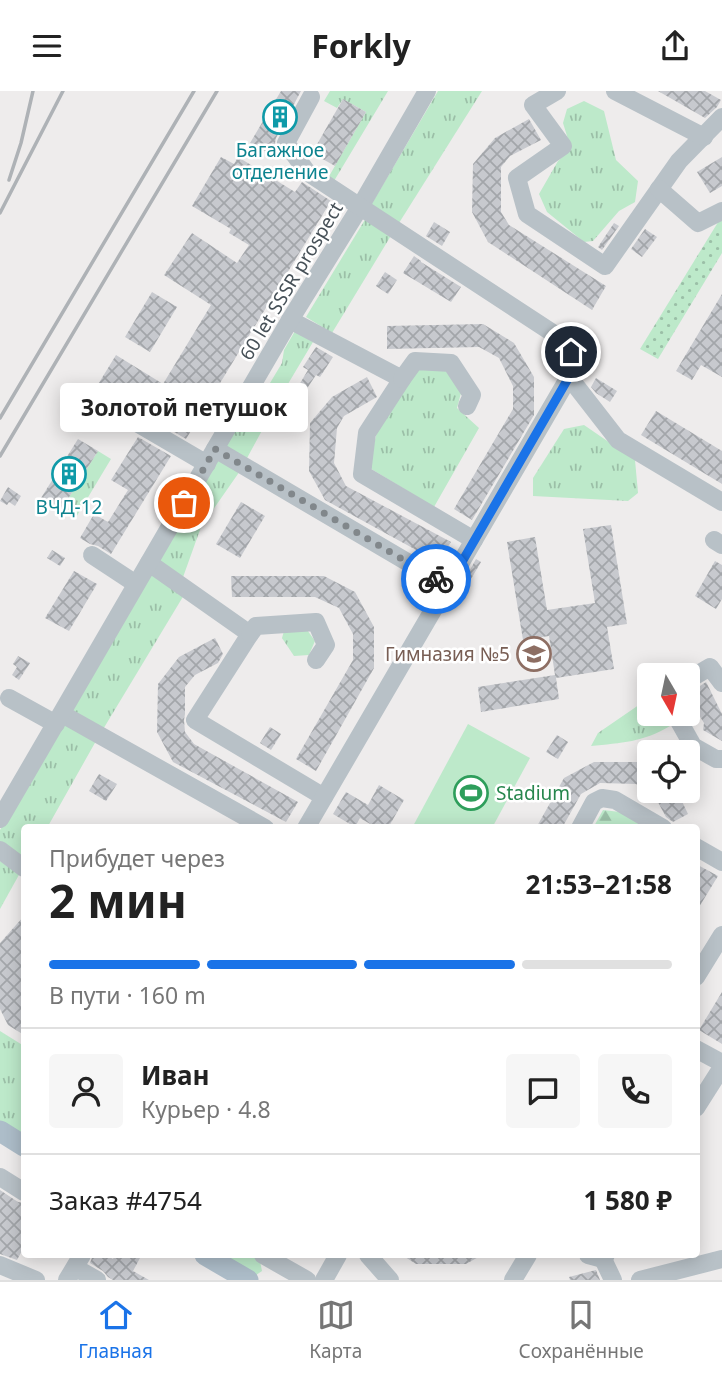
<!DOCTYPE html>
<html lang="ru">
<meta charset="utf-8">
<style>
body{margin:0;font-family:"Noto Sans",sans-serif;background:#f6f6f6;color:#222;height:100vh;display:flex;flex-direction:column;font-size:26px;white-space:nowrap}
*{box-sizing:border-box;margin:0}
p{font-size:23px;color:#767676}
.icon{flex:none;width:38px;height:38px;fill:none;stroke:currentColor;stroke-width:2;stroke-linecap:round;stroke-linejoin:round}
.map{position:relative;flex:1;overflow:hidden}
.drawer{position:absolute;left:21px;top:733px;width:679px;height:434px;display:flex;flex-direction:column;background:#fff;border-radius:7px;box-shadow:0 4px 18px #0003}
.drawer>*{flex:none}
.needle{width:46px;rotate:171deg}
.tools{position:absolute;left:637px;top:572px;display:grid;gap:14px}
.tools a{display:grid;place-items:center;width:63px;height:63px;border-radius:7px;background:#fff;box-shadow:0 4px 18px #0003;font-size:35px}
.pin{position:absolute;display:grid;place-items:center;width:60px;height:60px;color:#fff;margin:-30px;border:4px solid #fff;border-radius:50%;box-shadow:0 2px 7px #0007}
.courier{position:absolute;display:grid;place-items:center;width:70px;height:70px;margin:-35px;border:5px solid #1a73e8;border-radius:50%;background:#fff;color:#222;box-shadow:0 2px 9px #0007}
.bubble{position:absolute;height:49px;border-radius:7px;background:#fff;box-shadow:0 4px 18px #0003;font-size:23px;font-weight:700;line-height:49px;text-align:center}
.overview em{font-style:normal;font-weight:700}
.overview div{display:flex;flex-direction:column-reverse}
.overview{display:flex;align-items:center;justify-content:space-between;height:119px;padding:0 28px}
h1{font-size:46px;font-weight:700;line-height:52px}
.bar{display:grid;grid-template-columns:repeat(4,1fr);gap:10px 7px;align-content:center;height:84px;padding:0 28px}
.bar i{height:9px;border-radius:5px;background:#e0e0e0}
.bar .active{background:#1a73e8}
.bar p{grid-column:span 4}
.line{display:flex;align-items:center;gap:18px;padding:0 28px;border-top:2px solid #e0e0e0}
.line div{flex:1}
.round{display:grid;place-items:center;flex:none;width:74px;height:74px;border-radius:7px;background:#f6f6f6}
header{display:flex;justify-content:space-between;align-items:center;height:91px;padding:0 28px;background:#fff;font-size:32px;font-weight:700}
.dock{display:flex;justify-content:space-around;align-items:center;height:98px;border-top:2px solid #e0e0e0;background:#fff;font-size:19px;color:#767676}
.dock a{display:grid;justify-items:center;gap:4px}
.dock .active{color:#1a73e8}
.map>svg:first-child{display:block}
</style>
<header><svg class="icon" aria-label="menu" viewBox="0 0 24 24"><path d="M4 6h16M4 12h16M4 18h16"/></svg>Forkly<svg class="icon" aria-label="share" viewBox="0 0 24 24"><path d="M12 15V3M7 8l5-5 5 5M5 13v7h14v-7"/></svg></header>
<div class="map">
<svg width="722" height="1189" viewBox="0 0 722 1189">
<defs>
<pattern id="grass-tufts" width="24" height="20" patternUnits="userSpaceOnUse" patternTransform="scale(1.75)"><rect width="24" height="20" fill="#bde9ca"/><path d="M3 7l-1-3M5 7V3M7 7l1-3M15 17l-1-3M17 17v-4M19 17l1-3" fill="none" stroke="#9bbfa7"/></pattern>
<pattern id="forest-firs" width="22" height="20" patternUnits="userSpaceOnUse" patternTransform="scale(1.75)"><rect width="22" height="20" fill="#bde9ca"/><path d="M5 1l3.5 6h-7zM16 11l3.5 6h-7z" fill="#9bbfa7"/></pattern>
<pattern id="park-dots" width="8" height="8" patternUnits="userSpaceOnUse" patternTransform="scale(1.75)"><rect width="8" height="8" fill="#bde9ca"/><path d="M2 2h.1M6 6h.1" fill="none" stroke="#9bbfa7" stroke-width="1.8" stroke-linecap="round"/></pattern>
<pattern id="building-cross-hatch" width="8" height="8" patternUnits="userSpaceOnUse" patternTransform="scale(1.75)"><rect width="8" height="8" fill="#c7c9ce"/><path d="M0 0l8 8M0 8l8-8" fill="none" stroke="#a3a6aa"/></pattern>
</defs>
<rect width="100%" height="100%" fill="#eeecec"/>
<g fill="url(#grass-tufts)">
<polygon points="330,0 388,0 334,90 328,87 366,21 343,8 337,17 324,10"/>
<polygon points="438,0 482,0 399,132 371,114"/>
<polygon points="584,10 604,20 616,69 638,90 635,111 619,120 593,150 584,151 547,121 539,103 558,70 571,58 563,32 567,18"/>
<polygon points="366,127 392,143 332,242 306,226"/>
<polygon points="295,240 313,251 279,308 246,369 223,355 250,310 264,302 282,272 284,259"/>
<polygon points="418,277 445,278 461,302 457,317 479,337 434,416 368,376 377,341"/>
<polygon points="584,334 635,369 638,402 628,410 533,405 533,387 564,338"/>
<polygon points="98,360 111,368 75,428 61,419"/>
<polygon points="216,366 240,380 201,436 182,489 155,471"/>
<polygon points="149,481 184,504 102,640 75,623 71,613"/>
<polygon points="305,536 315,550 309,564 294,565 282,547 284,540"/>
<path d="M649 607V623H667L670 635C644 651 621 652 591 655L598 642Z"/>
<polygon points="64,632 96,650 47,737 24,737 24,768 0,752 0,739"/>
<polygon points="0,770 20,782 0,818"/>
<polygon points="0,940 24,955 24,1050 0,1036"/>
<polygon points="205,1164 250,1164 260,1170 262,1180 252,1187"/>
</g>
<polygon fill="url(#forest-firs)" points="603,719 620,721 639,733 638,737 593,737"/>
<polygon fill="url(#park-dots)" points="720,128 722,130 722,162 658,268 640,258"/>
<polygon fill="#bde9ca" points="468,633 530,667 492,737 412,737"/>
<g fill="url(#building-cross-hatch)">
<polygon points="281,0 301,0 276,47 275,52 276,57 272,64 250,52"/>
<polygon points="658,0 705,0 721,9 717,16 705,27"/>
<polygon points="343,8 366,21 335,75 312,62"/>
<polygon points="529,28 541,49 510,65 501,76 501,121 509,134 606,195 592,219 488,151 472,121 473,73 495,47"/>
<polygon points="221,66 234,73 238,66 295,101 302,91 331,110 186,348 97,295 116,264 163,293 211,214 164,184 192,142 237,172 249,154 229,142 231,138 192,115"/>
<polygon points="722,66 722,95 710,102 697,81"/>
<polygon points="434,131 450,141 442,155 426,145"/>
<polygon points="614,132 619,135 602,159 598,156"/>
<polygon points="645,138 657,146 642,166 631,158"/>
<polygon points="414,165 421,170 421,171 461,196 451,211 403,182"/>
<polygon points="385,181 397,189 388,203 376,195"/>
<polygon points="152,201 177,216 150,261 125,246"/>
<polygon points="722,203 722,286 701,274 692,289 676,280"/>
<polygon points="483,233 514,252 534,286 534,324 472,429 454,418 513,318 513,295 499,267 479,256 387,258 387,235"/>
<polygon points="316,256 333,266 320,286 316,284 300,308 293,304 308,279 303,276"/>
<polygon points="367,286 377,306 344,325 337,337 334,372 346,395 451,451 438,471 325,409 309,380 310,332 332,306"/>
<polygon points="596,287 617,300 610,311 596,302 591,296"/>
<polygon points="656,320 722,360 722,393 641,344"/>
<polygon points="138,346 171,365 111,463 98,455 90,453 80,447 94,423 108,431 128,399 111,389"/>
<polygon points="78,348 98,360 61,419 41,407"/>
<polygon points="8,396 21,405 15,415 9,411 7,414 0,410"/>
<polygon points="241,411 265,425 240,467 216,453"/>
<polygon points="611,434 627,533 607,536 614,578 556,587 559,608 481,621 478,596 555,584 549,545 523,549 507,451 535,446 547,519 595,512 583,438"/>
<polygon points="52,459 65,467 60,475 47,467"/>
<polygon points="476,468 481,471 471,488 466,486"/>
<polygon points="715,470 722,474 722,508 716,518 695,505"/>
<polygon points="74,480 97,493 69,540 45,527"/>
<polygon points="231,485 324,485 355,501 374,536 374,577 316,680 296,668 353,569 353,543 339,517 315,506 232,506"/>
<polygon points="215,547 223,563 218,572 195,584 185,596 185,623 184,629 185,641 194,653 298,711 286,731 173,671 157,641 158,593 179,566"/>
<polygon points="18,565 30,572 19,589 12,584 17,576 13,573"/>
<polygon points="706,591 722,623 722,650 703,639 704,632 688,607 688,600 694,599"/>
<polygon points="270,636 281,643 271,659 260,652"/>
<polygon points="557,644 568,651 558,668 546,661"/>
<polygon points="594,671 641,671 649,676 649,701 636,693 600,692 581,703 562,737 536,737 564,687"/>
<polygon points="99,683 117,693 106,710 89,700"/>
<polygon points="379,694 404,709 388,737 377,737 360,727 355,736 333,723 346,701 368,714"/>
<polygon points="652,700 677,700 688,723 673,731 666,726"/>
<polygon points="696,773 718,785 696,821"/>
<polygon points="24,825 22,905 24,909 24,944 8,934 0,918 0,852"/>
<polygon points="722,901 722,953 699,939"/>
<polygon points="0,1099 18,1111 24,1112 24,1156 17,1169 0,1163"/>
<polygon points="93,1164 106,1164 113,1168 115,1164 135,1164 140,1167 133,1180 149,1189 113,1189 108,1186 103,1180 90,1172"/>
<polygon points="402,1164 482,1164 466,1173 416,1173"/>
<polygon points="596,1179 600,1189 570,1189 569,1186"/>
</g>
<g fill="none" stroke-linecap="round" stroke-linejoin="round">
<g stroke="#b8c1c7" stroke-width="18">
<polyline points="557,0 533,14 563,55 517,87 527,123 605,175 679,70 722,26"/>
<polyline points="615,0 704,46"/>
<polyline points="659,98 698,132 722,120"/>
<polyline points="290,229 402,288 367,342 362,383 474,449"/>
<polyline points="569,286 618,349 722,411"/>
<polyline points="402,288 415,270 451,272 472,304 467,315"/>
<polyline points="89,304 207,373"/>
<polyline points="215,358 448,495"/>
<polyline points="714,449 722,454"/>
<polyline points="92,464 136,493"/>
<polyline points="149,472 250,543 195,629 324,706"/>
<polyline points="250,543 256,535 316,531 326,554 316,569"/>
<polyline points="688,589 710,576 722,592"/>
<polyline points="9,607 56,633"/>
<polyline points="62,623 265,737"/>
<polyline points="675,623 693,655 716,668 722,668"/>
<polyline points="0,728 290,229 360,116 427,0"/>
<polyline points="306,737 569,286 571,261 568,252 307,81 286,52 311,6"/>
<polyline points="580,737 594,711 602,707 615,709 663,737"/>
<polyline points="696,756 722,771"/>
<polyline points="0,759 24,777"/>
<polyline points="696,886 722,844"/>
<polyline points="696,958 722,972"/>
<polyline points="696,1017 722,976"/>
<polyline points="0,1086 24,1101"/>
<polyline points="263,1164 307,1189"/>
<polyline points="368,1164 390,1189"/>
<polyline points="588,1164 603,1168 606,1164"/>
<polyline points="603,1168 613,1189"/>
<polyline points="0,1174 36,1189"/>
<polyline points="83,1181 97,1189"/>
<polyline points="67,1189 82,1164"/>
<polyline points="324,1189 338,1164"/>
<polyline points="513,1189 528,1164"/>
<polyline points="640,1189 722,1168"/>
</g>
<g stroke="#adbdc9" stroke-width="21">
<polyline points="0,1040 24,1055"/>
<polyline points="205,1164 248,1189"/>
</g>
<g stroke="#aeb2b6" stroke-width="3.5">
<polyline points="9,89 21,52 33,0"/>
<polyline points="0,122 63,0"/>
<polyline points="0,327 194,0"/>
<polyline points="0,365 217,0"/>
</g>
</g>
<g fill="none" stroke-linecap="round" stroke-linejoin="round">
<polyline stroke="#81878b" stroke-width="7" stroke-dasharray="0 12.6" points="184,412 215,358 436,488"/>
<polyline stroke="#1a73e8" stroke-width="9" points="436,488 448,495 569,286 571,261"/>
</g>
<defs>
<g id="building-ring" transform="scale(1.75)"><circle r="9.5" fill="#fff" stroke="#0f9aa8" stroke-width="1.5"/><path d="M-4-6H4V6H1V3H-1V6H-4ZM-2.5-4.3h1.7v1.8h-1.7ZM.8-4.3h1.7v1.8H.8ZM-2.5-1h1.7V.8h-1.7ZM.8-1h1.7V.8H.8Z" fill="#0f9aa8"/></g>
<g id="school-ring" transform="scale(1.75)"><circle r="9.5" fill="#fff" stroke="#8d6e63" stroke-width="1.5"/><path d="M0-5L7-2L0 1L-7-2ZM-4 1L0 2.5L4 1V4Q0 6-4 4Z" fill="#8d6e63"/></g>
<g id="stadium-ring" transform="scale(1.75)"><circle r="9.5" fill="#fff" stroke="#2e9e5b" stroke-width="1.5"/><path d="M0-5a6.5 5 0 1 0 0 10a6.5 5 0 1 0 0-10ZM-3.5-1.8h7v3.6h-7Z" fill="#2e9e5b"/></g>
</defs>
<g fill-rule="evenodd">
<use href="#building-ring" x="280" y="26"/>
<use href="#building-ring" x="69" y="383"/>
<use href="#school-ring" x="534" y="563"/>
<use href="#stadium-ring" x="471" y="702"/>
</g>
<g text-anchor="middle" stroke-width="5" stroke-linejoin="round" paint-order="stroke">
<g font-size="19" fill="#0d838f" stroke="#fff">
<text x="280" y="66">Багажное<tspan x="280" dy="22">отделение</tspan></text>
<text x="69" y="423">ВЧД-12</text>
</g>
<g font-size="19" fill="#465057" stroke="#fff">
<text transform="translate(291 190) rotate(-59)" y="7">60 let SSSR prospect</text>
</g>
<g font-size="19" fill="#785e54" stroke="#fff" text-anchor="end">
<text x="510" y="570">Гимназия №5</text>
</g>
<g font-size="19" fill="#27864d" stroke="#fff" text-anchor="start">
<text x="496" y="709">Stadium</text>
</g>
</g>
</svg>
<div class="tools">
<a><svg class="needle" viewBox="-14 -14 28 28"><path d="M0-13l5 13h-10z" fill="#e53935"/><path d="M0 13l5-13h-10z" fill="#767676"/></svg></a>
<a><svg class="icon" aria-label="locate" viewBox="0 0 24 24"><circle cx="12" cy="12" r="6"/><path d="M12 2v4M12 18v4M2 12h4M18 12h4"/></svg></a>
</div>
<div class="pin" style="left:184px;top:412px;background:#ea580c"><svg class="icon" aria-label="bag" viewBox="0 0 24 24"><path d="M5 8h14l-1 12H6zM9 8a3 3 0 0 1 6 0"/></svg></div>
<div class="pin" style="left:571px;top:261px;background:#1f2937"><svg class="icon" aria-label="home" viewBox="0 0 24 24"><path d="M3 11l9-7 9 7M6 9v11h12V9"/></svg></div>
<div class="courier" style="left:436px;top:488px"><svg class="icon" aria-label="bike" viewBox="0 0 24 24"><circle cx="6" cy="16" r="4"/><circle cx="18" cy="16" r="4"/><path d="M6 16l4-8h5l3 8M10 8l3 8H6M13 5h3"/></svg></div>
<div class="bubble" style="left:60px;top:292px;width:248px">Золотой петушок</div>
<section class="drawer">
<div class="overview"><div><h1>2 мин</h1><p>Прибудет через</p></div><em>21:53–21:58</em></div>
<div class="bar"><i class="active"></i><i class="active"></i><i class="active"></i><i></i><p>В пути · 160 m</p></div>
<div class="line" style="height:126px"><a class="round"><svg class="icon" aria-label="person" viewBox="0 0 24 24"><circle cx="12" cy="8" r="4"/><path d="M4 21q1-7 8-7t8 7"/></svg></a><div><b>Иван</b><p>Курьер · 4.8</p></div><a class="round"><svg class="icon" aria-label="chat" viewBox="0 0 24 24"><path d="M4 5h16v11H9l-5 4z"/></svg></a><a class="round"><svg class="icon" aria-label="phone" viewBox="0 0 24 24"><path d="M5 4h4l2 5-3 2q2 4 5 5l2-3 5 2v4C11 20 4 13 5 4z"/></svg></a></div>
<div class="line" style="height:91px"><div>Заказ #4754</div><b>1 580 ₽</b></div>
</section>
</div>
<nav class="dock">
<a class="active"><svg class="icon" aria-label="home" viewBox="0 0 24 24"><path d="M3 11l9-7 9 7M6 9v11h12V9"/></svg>Главная</a>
<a><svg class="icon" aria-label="map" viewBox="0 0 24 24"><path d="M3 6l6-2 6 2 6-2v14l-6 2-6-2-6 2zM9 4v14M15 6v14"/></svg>Карта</a>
<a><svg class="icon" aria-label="saved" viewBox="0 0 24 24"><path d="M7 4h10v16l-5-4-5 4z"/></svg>Сохранённые</a>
</nav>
